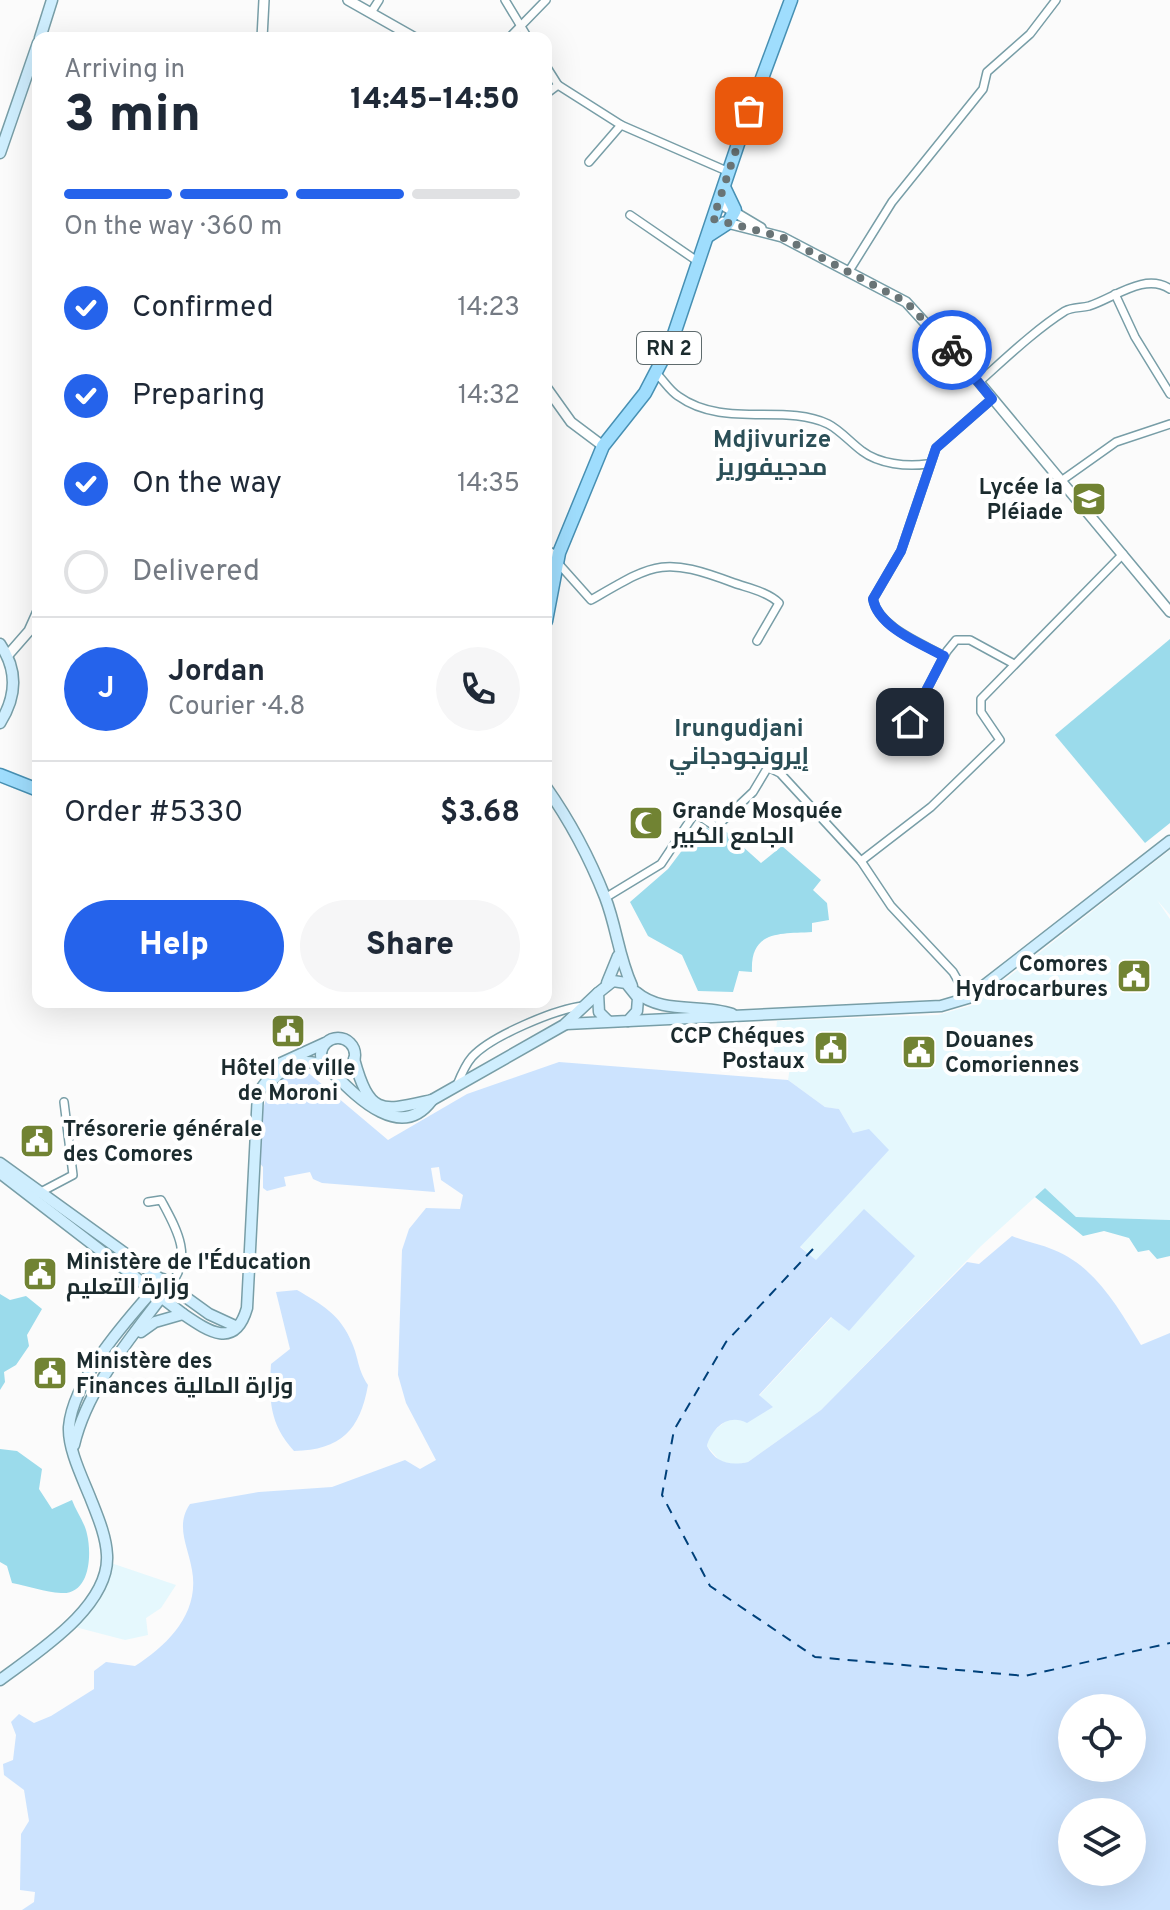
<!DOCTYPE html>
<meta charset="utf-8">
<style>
body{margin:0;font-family:Overpass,Cairo,sans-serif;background:#f6f6f7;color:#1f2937;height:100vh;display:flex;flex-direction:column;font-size:30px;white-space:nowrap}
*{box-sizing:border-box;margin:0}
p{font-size:26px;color:#747a83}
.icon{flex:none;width:44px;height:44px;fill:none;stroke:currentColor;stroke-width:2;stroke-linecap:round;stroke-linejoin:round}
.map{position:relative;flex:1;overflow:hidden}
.drawer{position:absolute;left:32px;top:32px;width:520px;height:976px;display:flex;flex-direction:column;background:#fff;border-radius:16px;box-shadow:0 8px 32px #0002}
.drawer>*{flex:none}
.tools{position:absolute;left:1058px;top:1694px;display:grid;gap:16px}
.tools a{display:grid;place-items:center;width:88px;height:88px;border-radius:50%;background:#fff;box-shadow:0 8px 32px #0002;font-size:40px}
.pin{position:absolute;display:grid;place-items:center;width:68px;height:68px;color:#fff;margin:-34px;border-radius:16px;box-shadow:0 4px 12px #0006}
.courier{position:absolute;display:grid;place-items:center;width:80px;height:80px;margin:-40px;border:6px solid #2563eb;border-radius:50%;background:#fff;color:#222;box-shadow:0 2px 10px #0007}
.headline em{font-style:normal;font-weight:800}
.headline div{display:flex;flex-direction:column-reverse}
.headline{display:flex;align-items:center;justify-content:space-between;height:136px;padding:0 32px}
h1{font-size:52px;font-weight:800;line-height:60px}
.bar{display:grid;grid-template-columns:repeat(4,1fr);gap:12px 8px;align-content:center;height:96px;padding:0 32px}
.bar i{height:10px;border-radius:6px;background:#e0e1e3}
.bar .selected{background:#2563eb}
.bar p{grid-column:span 4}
.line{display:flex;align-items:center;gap:20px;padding:0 32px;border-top:2px solid #e0e1e3}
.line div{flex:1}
.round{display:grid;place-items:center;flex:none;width:84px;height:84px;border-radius:42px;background:#f6f6f7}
ol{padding:0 32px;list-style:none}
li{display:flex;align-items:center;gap:24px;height:88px}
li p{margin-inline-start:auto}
li .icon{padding:8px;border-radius:50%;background:#2563eb;color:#fff;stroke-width:4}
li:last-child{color:#747a83}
li i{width:44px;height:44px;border:4px solid #e0e1e3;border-radius:50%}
.cta{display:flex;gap:16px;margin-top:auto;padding:16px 32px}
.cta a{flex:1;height:92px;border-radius:48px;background:#2563eb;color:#fff;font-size:32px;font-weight:800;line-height:92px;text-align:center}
.cta a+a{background:#f6f6f7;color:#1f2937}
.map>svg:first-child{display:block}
</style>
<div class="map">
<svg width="1170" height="1910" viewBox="0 0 1170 1910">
<rect width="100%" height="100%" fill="#fbfbfb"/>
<g fill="#e5f8fd">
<polygon points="1170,850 1170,915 1157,900 1170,919 1170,1220 1076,1217 1045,1188 981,1246 821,1410 748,1462 735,1465 720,1461 707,1446 710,1434 727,1420 772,1407 759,1396 832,1317 849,1331 816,1261 800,1246 853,1133 839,1109 825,1107 788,1080 791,1061 773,1059 777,1021 938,1015 973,1005"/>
<polygon points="111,1563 176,1585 161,1608 146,1618 148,1635 125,1640 75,1627"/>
</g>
<g fill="#9bdbeb">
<polygon points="1170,639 1170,823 1145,843 1055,735"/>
<path d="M702 824 714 833 721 827 761 863 782 846 821 880 813 890 827 903 829 920 812 923V932C780 934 750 930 752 972L739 971 733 992 698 991 682 955 648 936 630 902 668 869Z"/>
<polygon points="1045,1188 1076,1217 1170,1220 1170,1256 1157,1259 1149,1250 1138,1252 1129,1238 1104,1231 1083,1236 1035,1197"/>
<polygon points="0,1294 10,1300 26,1296 42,1309 27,1335 29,1346 16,1365 4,1372 5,1382 0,1390"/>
<path d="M0 1449 17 1451 42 1469 39 1489 52 1509 72 1500C76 1511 85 1523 87 1534 92 1555 90 1595 61 1593 45 1592 28 1586 12 1583L7 1566 0 1562Z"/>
</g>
<g fill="#cce3fe" fill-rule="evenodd">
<path d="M559 1062 788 1080 825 1107 839 1109 853 1133 869 1129 889 1150 800 1247 816 1260 864 1209 915 1256 849 1331 831 1317 759 1395 773 1407 747 1423C728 1413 712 1428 707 1446 716 1463 730 1466 748 1462L821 1410 967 1262 979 1264 1012 1236C1026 1242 1040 1244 1054 1250 1095 1266 1119 1309 1141 1345L1170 1333V1910H22L34 1902 35 1892 20 1890 21 1834 29 1821 24 1790 4 1775 3 1764 13 1760 16 1735 11 1722 19 1714 34 1723 51 1716 94 1689V1671L106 1662 135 1666C168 1645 200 1613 192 1570 188 1546 175 1526 190 1504L259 1492 332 1487 405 1460 420 1469 436 1460 406 1403 398 1375 402 1250 409 1229 426 1208 460 1209 463 1195 441 1180 439 1167 431 1168 435 1192 322 1183 313 1179 310 1172 284 1177 286 1186 267 1191 263 1188V1167L257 1160C259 1124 260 1075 305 1070L388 1140 467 1094ZM1072 1708H1132V1768H1072ZM1072 1812H1132V1872H1072Z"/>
<path d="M297 1290C321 1304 341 1315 352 1343 359 1359 357 1368 368 1385 360 1430 341 1450 294 1451 269 1423 269 1400 271 1364L290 1349 276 1292Z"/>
</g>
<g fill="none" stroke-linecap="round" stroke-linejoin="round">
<polyline stroke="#00417a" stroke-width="2" stroke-dasharray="10 8" stroke-linecap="butt" points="813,1249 726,1342 674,1430 662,1495 710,1586 815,1657 1025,1676 1170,1643"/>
<g stroke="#789ea7" stroke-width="10">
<g id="minor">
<polyline points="505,0 528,38"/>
<polyline points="372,11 379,0"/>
<polyline points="509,38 546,0"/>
<polyline points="546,66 558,85"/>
<polyline points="546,94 558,85 621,125 729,172"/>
<polyline points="589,162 621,125"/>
<polyline points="630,215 700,263"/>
<polyline points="849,271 892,202 983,89 987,72 1030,34 1056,0"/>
<polyline points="1115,294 1135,337 1170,394"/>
<path d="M657 374C664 381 670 391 678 396 724 429 784 403 828 424 840 430 851 443 862 451 879 464 907 467 927 464"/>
<path d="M979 382C1006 358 1035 330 1065 311 1072 307 1081 308 1089 306 1114 298 1145 272 1170 289"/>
<polyline points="1061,481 1116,442 1170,424"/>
<polyline points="546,549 558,557"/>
<path d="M558 563 591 600C655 563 662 556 734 583 748 588 768 592 779 603L757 641"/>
<path d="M944 656C921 643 878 627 873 599L901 551 936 448 992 399"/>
<polyline points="894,751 947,651 956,640 970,640 1014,664"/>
<polyline points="861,861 931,807 1000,740 981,712 981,699 1123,554"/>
<polyline points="605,898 661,864 695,813 716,827 753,792 768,767 780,773 861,861 891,906 953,972 968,998"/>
<path d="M457 1085C461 1075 465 1065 472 1057 491 1036 556 1009 583 1006"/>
<polyline points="37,1194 73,1175 64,1102"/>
<path d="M148 1202 161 1200C176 1228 194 1257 170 1285"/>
</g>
</g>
<g stroke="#789ea7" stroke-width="12">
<g id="tertiary">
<polyline points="348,0 415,38"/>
<polyline points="262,38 264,0"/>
<polyline points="719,203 761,228"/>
<polyline points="723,222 782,237 906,302 979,382 1170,612"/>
<polyline points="546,387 571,422 603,446"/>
<polyline points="8,655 29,631 38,611"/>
</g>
</g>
<g stroke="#789ea7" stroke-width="13">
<g id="secondary">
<polyline points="40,38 52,0"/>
<polyline points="0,153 38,43"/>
<path d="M0 644C18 670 17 696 0 723"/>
<path d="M546 787C570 821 590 859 605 897 617 928 618 955 632 986"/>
<polyline points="607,983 618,956"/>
<path d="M636 992C663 1015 701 1003 732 1014"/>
<polyline points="628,1021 941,1006 968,998 1170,841"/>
<polyline points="566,1024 628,1021 637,1011 638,998 626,983 613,981 598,993 599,1012 608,1021"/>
<circle cx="338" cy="1055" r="17"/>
<path d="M354 1059C370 1117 382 1111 432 1100L564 1025 598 993"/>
<path d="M330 1070C356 1096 400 1143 432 1100"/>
<path d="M269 1084C284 1066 302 1056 324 1066"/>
<polyline points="0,1163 209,1314 235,1326"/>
<path d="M0 1173 183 1314C208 1331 235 1350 247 1308L258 1093 279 1064 325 1043"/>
<polyline points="141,1332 155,1322 183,1314"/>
<path d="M74 1445C87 1389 129 1340 163 1295"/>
<path d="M0 1680C36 1653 110 1607 107 1555 106 1535 97 1515 90 1497 82 1477 68 1449 69 1427 73 1378 131 1315 163 1279"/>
</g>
</g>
<g stroke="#4790b3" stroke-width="15">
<g id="primary">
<polyline points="708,236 728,223 735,210 724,187"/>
<polyline points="546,621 559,553 603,446 645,393 671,343 741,135 791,0"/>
<polyline points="0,775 38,790"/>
</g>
</g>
<use href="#minor" stroke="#fff" stroke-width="7"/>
<use href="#tertiary" stroke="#fff" stroke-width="9"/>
<use href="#secondary" stroke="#cfeefe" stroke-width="10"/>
<use href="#primary" stroke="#9fddfd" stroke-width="12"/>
</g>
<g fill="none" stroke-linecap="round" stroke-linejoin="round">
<polyline stroke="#697476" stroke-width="8" stroke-dasharray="0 14.4" points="749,111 713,219 782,237 906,302 952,350"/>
<path stroke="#2563eb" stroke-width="10" d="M910 722 944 656C921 644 878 627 873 599L901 551 936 448 992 399 952 350"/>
</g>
<defs>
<g id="school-square" transform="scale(1.8)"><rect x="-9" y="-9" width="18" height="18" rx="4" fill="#718333" stroke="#fff"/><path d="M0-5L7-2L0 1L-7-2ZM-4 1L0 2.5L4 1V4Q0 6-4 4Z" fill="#fff"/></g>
<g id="mosque-square" transform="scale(1.8)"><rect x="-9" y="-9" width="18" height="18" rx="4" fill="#718333" stroke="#fff"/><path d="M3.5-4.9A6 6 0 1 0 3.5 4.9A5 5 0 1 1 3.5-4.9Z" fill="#fff"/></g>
<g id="civic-square" transform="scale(1.8)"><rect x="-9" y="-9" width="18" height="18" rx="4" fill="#718333" stroke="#fff"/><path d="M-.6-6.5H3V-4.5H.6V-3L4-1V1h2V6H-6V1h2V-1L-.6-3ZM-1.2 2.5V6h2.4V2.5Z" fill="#fff"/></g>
</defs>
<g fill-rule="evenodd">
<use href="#school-square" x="1089" y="499"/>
<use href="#mosque-square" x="646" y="823"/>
<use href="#civic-square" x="1134" y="976"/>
<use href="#civic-square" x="288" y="1031"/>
<use href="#civic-square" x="831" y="1048"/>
<use href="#civic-square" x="919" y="1052"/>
<use href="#civic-square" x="37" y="1141"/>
<use href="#civic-square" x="40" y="1274"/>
<use href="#civic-square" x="50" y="1373"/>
</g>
<g text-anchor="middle" stroke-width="8" stroke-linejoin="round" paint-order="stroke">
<rect fill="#fff" stroke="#5f6b6d" stroke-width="2" x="637" y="332" width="64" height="32" rx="6"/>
<g font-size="20" font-weight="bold" fill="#1b2b2e">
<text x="669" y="355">RN 2</text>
</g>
<g font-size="22" font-weight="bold" fill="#1b2b2e" stroke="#fff" text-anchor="start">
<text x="1063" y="494" text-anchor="end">Lycée la<tspan x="1063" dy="25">Pléiade</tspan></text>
<text x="672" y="818">Grande Mosquée<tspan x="672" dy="25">الجامع الكبير</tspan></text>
<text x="1108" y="971" text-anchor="end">Comores<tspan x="1108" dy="25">Hydrocarbures</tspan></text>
<text x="805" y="1043" text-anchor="end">CCP Chéques<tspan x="805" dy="25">Postaux</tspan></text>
<text x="945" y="1047">Douanes<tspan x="945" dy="25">Comoriennes</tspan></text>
<text x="288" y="1075" text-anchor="middle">Hôtel de ville<tspan x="288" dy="25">de Moroni</tspan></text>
<text x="63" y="1136">Trésorerie générale<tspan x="63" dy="25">des Comores</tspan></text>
<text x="66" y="1269">Ministère de l'Éducation<tspan x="66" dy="25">وزارة التعليم</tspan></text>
<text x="76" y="1368">Ministère des<tspan x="76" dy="25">Finances وزارة المالية</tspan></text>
</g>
<g font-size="24" font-weight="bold" fill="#2b4f57" stroke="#fff">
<text x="772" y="447">Mdjivurize<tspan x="772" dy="28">مدجيفوريز</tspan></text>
<text x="739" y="736">Irungudjani<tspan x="739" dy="28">إيرونجودجاني</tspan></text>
</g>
</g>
</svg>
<div class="tools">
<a><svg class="icon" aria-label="locate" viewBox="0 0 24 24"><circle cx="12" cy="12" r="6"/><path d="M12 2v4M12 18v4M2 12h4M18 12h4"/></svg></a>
<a><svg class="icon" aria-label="layers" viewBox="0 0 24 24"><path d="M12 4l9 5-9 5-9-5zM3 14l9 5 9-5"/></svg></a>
</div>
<div class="pin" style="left:749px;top:111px;background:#ea580c"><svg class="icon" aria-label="bag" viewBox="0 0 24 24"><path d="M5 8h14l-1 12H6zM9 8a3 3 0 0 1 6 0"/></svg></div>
<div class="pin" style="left:910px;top:722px;background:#1f2937"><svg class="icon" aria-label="home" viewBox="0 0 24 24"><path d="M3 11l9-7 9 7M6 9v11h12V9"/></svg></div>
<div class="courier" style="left:952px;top:350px"><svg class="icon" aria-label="bike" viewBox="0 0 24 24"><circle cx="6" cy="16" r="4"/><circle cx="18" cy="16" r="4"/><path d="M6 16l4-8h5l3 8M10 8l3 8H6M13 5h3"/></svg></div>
<section class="drawer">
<div class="headline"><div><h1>3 min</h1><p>Arriving in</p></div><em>14:45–14:50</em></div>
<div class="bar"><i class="selected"></i><i class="selected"></i><i class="selected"></i><i></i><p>On the way · 360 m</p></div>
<ol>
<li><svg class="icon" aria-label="check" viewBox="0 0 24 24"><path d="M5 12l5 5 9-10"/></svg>Confirmed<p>14:23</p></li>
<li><svg class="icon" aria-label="check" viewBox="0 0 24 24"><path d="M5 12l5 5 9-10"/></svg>Preparing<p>14:32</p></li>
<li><svg class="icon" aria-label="check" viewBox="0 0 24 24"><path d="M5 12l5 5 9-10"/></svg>On the way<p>14:35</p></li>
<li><i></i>Delivered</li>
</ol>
<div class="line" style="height:144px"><b class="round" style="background:#2563eb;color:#fff">J</b><div><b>Jordan</b><p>Courier · 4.8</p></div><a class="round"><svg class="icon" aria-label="phone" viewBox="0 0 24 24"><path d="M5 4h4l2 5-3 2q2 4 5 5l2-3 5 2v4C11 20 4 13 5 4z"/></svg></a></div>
<div class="line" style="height:104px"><div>Order #5330</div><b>$3.68</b></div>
<div class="cta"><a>Help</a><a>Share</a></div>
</section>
</div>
